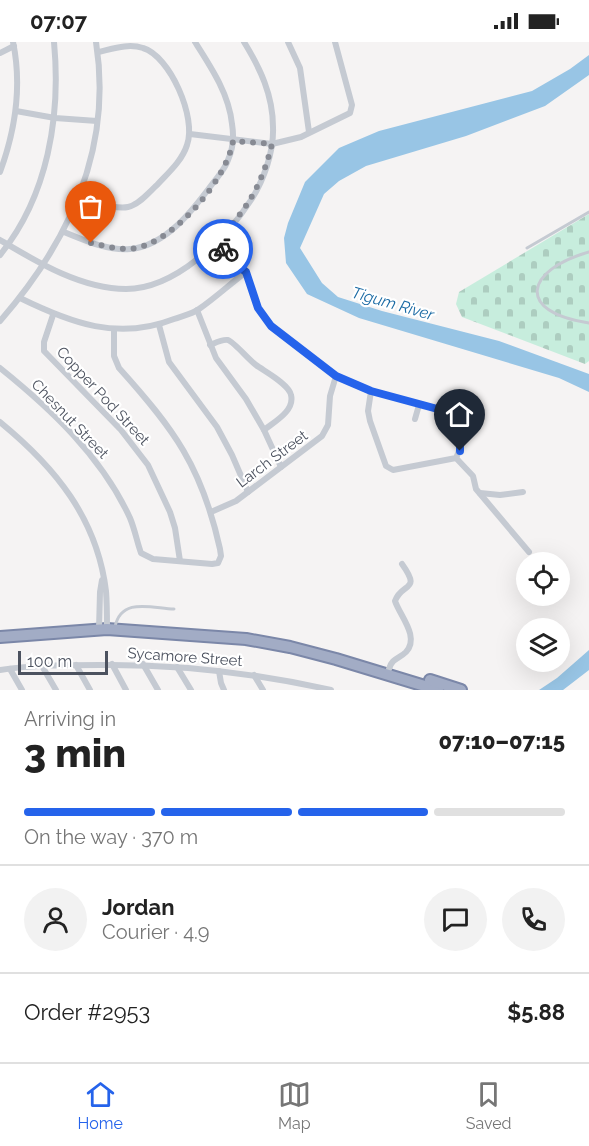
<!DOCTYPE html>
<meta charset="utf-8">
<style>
body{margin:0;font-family:Raleway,sans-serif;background:#f2f2f2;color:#222;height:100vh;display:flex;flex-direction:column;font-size:22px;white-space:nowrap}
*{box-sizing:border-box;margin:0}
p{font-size:20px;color:#767676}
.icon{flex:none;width:33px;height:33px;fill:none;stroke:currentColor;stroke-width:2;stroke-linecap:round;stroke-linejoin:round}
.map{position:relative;height:648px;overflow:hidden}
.drawer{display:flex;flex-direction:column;background:#fff;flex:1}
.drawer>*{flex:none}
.controls{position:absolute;left:516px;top:510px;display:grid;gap:12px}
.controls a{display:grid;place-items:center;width:54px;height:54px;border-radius:50%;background:#fff;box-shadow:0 6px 24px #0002;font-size:30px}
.scale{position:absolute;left:18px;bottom:15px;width:90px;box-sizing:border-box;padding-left:6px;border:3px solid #4c525f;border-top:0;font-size:16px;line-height:21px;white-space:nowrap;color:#4c525f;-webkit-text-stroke:4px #fff;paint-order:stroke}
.pin{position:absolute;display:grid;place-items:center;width:51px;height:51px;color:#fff;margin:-62px -26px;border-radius:50% 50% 50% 0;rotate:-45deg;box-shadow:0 0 6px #0007}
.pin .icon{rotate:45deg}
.courier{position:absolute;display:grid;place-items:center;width:60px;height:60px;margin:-30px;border:4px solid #2563eb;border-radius:50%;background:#fff;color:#222;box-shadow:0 2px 8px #0007}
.summary em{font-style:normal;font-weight:800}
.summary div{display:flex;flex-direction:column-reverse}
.summary{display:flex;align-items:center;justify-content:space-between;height:102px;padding:0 24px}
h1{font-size:39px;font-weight:800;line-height:45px}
.bar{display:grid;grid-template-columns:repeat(4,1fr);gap:9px 6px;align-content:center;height:72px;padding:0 24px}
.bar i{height:8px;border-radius:4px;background:#e0e0e0}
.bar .current{background:#2563eb}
.bar p{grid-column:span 4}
.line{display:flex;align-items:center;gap:15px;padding:0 24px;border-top:2px solid #e0e0e0}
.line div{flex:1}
.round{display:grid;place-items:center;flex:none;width:63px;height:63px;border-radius:32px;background:#f2f2f2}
.status{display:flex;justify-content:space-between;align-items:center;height:42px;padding:0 30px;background:#fff;direction:ltr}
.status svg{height:16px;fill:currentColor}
.dock{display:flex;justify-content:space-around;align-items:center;height:84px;border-top:2px solid #e0e0e0;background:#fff;font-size:16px;color:#767676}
.dock a{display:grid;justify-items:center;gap:3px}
.dock .current{color:#2563eb}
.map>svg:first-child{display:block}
</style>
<div class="status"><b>07:07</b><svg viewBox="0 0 49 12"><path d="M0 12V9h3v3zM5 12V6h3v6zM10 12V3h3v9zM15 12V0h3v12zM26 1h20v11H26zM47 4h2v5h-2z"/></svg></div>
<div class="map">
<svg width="589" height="648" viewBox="0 0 589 648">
<defs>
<pattern id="cemetery-stones" width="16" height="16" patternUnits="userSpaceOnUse" patternTransform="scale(1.5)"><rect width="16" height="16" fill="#c7eddd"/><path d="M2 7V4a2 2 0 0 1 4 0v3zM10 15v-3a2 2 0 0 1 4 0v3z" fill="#adcdc0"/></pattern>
</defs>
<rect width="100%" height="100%" fill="#f5f3f3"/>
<polygon fill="url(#cemetery-stones)" points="589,172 589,319 585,322 462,275 456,262 459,250"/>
<g fill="#98c5e5">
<polygon points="589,13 589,33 545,64 466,94 366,124 339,139 324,152 300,206 322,241 338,255 382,269 499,299 589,332 589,350 559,336 359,276 307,252 286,221 284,196 288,181 305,140 339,106 379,89 532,49 570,27"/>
<polygon points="589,608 589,628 563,648 539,648 557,636"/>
</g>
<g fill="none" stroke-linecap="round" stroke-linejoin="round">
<g stroke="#7b87a8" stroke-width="14">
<g id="trunk">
<polyline points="0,595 107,587 246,597 290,605 336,617 438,648"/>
<polyline points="430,638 461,648"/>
</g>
</g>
<g stroke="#c5cad2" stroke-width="3">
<polyline points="527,206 589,170"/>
<path d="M589 210C525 228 515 270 589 281"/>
<path d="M115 585C121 555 151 566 174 567"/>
</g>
<g stroke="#c5cad2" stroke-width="6">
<polyline points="288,0 300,26 309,90"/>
<polyline points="0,11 14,4"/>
<polyline points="16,69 55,76 97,79"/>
<polyline points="190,92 272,102 301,95 350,71 352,63 335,0"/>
<path d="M0 130C15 89 22 43 13 0"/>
<path d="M79 154C94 158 114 168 128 165 139 163 149 150 157 143 168 131 182 119 187 103 197 76 170 14 143 6 128 1 112 7 98 10"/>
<path d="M64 190C84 198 107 209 130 207 166 204 193 168 213 141 219 133 225 127 228 118 233 107 234 94 232 82 229 52 211 25 195 0"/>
<path d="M0 198C37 220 81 247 126 247 175 247 226 197 251 158 264 138 274 109 273 85 273 53 260 26 244 0"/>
<path d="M216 199 233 220 246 230 258 266 271 284 336 334 371 349 456 372C464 382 462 405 456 416L393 428 386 424 370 379 368 369 371 349"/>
<path d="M0 213C48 154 61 74 54 0"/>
<path d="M20 256C71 281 118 299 174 277 182 274 192 272 199 267 215 256 230 242 246 230"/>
<polyline points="197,268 216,316 246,357 264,388 281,425"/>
<polyline points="53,273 44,300 44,309 121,388 148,423 170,470 175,486 180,519"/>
<path d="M0 279C69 200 113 107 96 0"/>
<polyline points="159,283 169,320 217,385 232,413 248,450"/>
<path d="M210 303C215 301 222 297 228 298 234 300 249 318 256 323 264 329 289 342 291 353 295 369 274 380 264 388"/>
<path d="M0 326C51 367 102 415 130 476 135 488 137 500 141 511L153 517 212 522 218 521 221 514 220 507C202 425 174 387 119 326L114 314V288"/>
<polyline points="415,377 419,363"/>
<path d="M0 380C55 425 97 476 106 549 107 562 107 574 107 587"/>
<polyline points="456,416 473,434 476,447 529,510"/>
<polyline points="480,451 500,453 523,450"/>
<polyline points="211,470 236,459 322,394 328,383 330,354 336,334"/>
<polyline points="99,587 100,550 102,538"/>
<polyline points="112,622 126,648"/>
<polyline points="143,622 158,648"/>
<polyline points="76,623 90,648"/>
<polyline points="42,624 56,648"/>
<polyline points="177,625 191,648"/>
<polyline points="10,627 22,648"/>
<path d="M389 627C392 616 399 617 406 610 420 595 400 574 395 559 402 540 422 550 402 522"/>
<path d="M0 628C33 623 67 623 100 623 178 622 255 631 331 648"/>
<polyline points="219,629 221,641 224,648"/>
<polyline points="254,633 263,648"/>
</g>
<use href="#trunk" stroke="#a2acc5" stroke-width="10"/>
</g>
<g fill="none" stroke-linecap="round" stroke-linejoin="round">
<path stroke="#878a93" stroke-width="6" stroke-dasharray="0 10.8" d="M91 201C106 204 121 209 137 206 176 197 227 137 233 99L272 102C262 143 246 170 216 199L223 207"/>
<polyline stroke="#2563eb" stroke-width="8" points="223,207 233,220 246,230 258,266 271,284 336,334 371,349 456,372 460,381 460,409"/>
</g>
<g text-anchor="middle" stroke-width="4.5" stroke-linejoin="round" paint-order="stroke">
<g font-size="15" fill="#4c525f" stroke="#fff">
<text transform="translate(103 354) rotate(47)" y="5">Copper Pod Street</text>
<text transform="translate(70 377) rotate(46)" y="5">Chesnut Street</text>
<text transform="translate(272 417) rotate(-37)" y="5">Larch Street</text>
<text transform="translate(185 615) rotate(4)" y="5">Sycamore Street</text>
</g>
<g font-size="16" font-style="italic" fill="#1a6aa4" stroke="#fff">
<text transform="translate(393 261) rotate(16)" y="6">Tigum River</text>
</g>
</g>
</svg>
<div class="controls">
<a><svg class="icon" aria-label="locate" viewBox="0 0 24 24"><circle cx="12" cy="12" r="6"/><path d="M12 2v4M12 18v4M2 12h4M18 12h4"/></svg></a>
<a><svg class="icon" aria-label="layers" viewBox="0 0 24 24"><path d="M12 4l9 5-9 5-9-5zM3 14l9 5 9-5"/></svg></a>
</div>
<div class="scale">100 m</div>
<div class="pin" style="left:91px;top:201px;background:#ea580c"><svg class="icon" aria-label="bag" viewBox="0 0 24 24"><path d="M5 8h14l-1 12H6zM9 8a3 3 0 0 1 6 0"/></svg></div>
<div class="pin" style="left:460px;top:409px;background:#1f2937"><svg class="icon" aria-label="home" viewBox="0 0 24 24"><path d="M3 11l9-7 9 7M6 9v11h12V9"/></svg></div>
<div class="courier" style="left:223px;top:207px"><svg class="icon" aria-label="bike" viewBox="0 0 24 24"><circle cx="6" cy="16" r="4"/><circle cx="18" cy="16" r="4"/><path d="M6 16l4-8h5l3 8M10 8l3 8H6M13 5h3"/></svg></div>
</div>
<section class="drawer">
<div class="summary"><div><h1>3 min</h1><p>Arriving in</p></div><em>07:10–07:15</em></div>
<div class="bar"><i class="current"></i><i class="current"></i><i class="current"></i><i></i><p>On the way · 370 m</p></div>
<div class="line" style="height:108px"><a class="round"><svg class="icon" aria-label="person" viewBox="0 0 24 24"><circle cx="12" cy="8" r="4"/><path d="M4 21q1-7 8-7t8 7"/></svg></a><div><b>Jordan</b><p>Courier · 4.9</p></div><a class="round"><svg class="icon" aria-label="chat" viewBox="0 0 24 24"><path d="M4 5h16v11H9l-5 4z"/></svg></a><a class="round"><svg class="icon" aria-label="phone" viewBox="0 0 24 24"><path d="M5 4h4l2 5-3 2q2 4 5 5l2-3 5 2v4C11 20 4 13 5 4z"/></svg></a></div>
<div class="line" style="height:78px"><div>Order #2953</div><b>$5.88</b></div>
</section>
<nav class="dock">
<a class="current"><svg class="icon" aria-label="home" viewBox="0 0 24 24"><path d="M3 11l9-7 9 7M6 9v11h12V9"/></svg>Home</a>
<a><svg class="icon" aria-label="map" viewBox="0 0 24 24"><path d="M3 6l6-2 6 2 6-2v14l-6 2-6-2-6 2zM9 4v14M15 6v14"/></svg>Map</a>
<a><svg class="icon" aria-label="saved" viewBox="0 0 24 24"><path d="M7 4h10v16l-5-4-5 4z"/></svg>Saved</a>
</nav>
